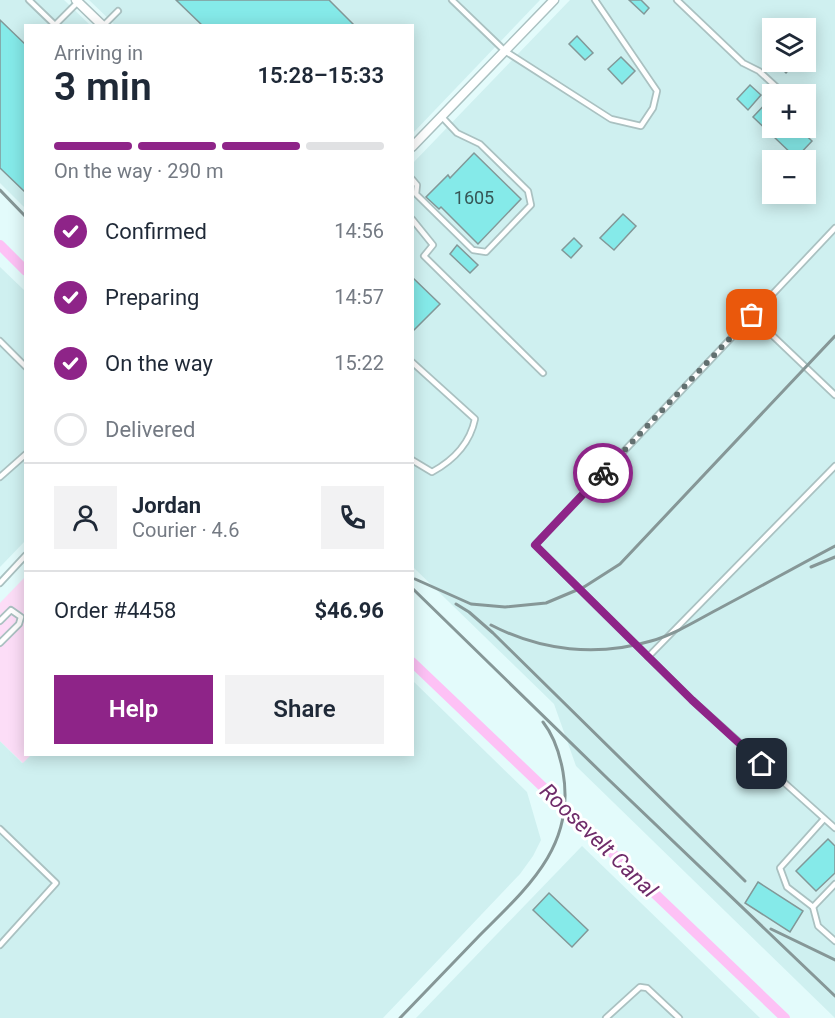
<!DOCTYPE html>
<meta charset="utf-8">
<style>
body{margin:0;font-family:Roboto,sans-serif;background:#f2f2f3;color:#1f2937;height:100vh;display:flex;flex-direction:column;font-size:22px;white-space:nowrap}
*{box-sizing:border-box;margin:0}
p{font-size:20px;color:#747a83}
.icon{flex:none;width:33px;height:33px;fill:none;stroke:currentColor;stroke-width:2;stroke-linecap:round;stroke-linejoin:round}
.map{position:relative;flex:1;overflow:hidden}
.sheet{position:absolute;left:24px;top:24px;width:390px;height:732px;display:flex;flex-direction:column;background:#fff;border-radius:0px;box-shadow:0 3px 15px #0003}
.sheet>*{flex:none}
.fabs{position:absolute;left:762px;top:18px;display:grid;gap:12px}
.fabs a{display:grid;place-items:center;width:54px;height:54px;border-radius:0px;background:#fff;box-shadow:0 3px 15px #0003;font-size:30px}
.pin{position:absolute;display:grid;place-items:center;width:51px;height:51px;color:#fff;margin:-26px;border-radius:12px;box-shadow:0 3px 9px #0006}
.courier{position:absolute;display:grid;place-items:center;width:60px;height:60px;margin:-30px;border:4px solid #8e2488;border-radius:50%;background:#fff;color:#222;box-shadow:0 2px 8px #0007}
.head em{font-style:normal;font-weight:600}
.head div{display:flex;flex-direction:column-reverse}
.head{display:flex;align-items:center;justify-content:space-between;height:102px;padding:0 30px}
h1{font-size:39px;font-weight:600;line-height:45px}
.bar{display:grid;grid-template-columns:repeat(4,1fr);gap:9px 6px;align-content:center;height:72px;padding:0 30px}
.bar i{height:8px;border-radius:4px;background:#e0e1e3}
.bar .selected{background:#8e2488}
.bar p{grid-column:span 4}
.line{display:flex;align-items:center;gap:15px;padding:0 30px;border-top:2px solid #e0e1e3}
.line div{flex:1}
.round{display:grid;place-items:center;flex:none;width:63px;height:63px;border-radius:0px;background:#f2f2f3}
ol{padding:0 30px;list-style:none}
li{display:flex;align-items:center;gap:18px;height:66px}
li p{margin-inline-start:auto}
li .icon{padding:6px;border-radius:50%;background:#8e2488;color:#fff;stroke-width:4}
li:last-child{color:#747a83}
li i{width:33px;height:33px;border:3px solid #e0e1e3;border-radius:50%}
.primary-button{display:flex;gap:12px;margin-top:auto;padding:12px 30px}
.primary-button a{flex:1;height:69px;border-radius:0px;background:#8e2488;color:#fff;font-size:24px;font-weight:600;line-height:69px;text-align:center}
.primary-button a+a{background:#f2f2f3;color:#1f2937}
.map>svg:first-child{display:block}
</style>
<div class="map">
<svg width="835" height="1018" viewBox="0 0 835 1018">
<rect width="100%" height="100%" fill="#e3fbfb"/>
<g fill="#cff0f0" fill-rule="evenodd">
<polygon points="0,0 64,0 90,25 26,26 25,208 0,183"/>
<polygon points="89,0 540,0 413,133 412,26 115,25"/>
<path d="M570 0H835V1018L576 766 554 704 413 567 412 164ZM772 28H806V62H772ZM772 94H806V128H772ZM772 160H806V194H772Z"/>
<polygon points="0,267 26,292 25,541 0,567"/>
<polygon points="413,681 527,792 541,840 533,856 520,874 383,1018 0,1018 0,741 22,763 31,754 412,754"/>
<polygon points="582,846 760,1018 416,1018"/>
</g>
<polygon fill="#fcddf7" points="25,577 26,754 31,755 23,763 0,741 0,603"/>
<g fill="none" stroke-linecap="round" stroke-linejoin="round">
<g stroke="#fdc1f5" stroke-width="10">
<polyline points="0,245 26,271"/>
<polyline points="412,662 785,1018"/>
</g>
</g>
<g fill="#85eae9" stroke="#829898" stroke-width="1.5">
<polygon points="176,0 329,0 355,26 203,26"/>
<polygon points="629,0 641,0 649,8 644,14"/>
<polygon points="0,20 26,45 26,193 0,168"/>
<polygon points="577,36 593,53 585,60 569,44"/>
<polygon points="621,57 635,71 622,84 608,69"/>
<polygon points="778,62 796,62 786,73 776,63"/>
<polygon points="750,85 761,95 748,110 737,99"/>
<polygon points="769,100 772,104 772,128 798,128 812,141 796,158 753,117"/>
<polygon points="474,153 521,199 478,244 441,207 439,209 426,197 448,175 450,178"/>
<polygon points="623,214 636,226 614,250 600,238"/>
<polygon points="574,238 582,246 571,258 562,250"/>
<polygon points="457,245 478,265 470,273 450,254"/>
<polygon points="412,277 440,304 413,331 412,331"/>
<polygon points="828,839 835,846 835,873 816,891 796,871"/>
<polygon points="758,882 803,911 790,932 745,903"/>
<polygon points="549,893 588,930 572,947 533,910"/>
</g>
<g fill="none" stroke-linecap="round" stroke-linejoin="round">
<g stroke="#aac1c1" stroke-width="8">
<g id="service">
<polyline points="29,0 56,26"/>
<polyline points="452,0 505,51 611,119 641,126 653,108 657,91 595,0"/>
<polyline points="677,0 743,63 759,71 784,94"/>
<polyline points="55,25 78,2"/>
<polyline points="103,26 118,11"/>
<polyline points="806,126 811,132"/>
<polyline points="412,179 417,185 416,194 473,250 486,252 531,205 528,191 480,144 457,133 442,117"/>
<polyline points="412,219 433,245 424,256 543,373"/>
<polyline points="752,316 835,228"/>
<polyline points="0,341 26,367"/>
<path d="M412 362 475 419C470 443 454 460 432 472L412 460"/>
<polyline points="835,395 752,316 535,545 692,700 835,828"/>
<polyline points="0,477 26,454"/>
<polyline points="0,583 26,555"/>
<polyline points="0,621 11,610 21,617 19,624 0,643"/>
<polyline points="648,657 835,466"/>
<polyline points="824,819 780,868 787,887 813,907 835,884"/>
<polyline points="0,829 56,883 0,945"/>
<polyline points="813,907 818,926 835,941"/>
<polyline points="606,1018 640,987 647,988 679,1018"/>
</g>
</g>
<g stroke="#aac1c1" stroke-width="11">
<g id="minor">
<polyline points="76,0 103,26"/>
<polyline points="412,147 554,0"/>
</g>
</g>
<use href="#service" stroke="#fff" stroke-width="4.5"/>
<use href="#minor" stroke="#fff" stroke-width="8"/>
<g stroke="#869797" stroke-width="3">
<polyline points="0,190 26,217"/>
<polyline points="811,567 835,557"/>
<polyline points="415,579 471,604 505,607 546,603 584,587 620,564 835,336"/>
<polyline points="412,588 608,779 835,996"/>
<polyline points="456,604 469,612 493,633 745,881"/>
<path d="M491 625C541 651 597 657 651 641 676 634 699 619 722 607 760 587 797 566 835 546"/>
<polyline points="771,929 835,960"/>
<path d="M400 1018C427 990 453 963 480 935 527 888 576 846 563 772 560 755 554 736 543 722"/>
</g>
</g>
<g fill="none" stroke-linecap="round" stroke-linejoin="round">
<polyline stroke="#627070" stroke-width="6" stroke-dasharray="0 10.8" points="603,473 752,315"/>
<polyline stroke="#8e2488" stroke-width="8" points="603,473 535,545 692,700 762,764"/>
</g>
<g text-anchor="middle" stroke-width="6" stroke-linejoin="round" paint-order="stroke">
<g font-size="18" fill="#365656">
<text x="474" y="204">1605</text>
</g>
<g font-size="22" font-style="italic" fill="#6f2c6a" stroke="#fff">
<text transform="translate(599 840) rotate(44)" y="8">Roosevelt Canal</text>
</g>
</g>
</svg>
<div class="fabs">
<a><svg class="icon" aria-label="layers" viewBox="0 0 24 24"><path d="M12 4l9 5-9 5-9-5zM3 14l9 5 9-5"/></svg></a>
<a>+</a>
<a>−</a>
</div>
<div class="pin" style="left:752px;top:315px;background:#ea580c"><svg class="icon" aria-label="bag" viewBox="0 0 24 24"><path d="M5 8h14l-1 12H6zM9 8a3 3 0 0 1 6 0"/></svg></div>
<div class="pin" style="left:762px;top:764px;background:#1f2937"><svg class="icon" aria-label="home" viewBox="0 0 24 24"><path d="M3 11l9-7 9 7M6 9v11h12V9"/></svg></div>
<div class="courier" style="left:603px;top:473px"><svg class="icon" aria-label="bike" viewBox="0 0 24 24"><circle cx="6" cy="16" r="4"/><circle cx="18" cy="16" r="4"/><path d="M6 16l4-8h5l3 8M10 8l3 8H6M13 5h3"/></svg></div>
<section class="sheet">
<div class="head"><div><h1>3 min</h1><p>Arriving in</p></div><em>15:28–15:33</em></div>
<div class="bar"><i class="selected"></i><i class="selected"></i><i class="selected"></i><i></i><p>On the way · 290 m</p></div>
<ol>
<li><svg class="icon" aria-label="check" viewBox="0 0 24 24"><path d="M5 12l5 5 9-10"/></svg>Confirmed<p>14:56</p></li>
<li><svg class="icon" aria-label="check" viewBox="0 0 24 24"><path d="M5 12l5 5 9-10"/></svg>Preparing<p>14:57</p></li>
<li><svg class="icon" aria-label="check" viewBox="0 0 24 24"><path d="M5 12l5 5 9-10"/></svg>On the way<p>15:22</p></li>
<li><i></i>Delivered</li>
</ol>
<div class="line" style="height:108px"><a class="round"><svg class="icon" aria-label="person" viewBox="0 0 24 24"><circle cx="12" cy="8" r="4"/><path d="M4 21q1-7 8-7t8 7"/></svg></a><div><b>Jordan</b><p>Courier · 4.6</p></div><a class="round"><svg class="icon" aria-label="phone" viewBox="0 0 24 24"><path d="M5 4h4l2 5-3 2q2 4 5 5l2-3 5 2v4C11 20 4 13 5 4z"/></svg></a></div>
<div class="line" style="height:78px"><div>Order #4458</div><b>$46.96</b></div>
<div class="primary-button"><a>Help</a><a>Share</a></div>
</section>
</div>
